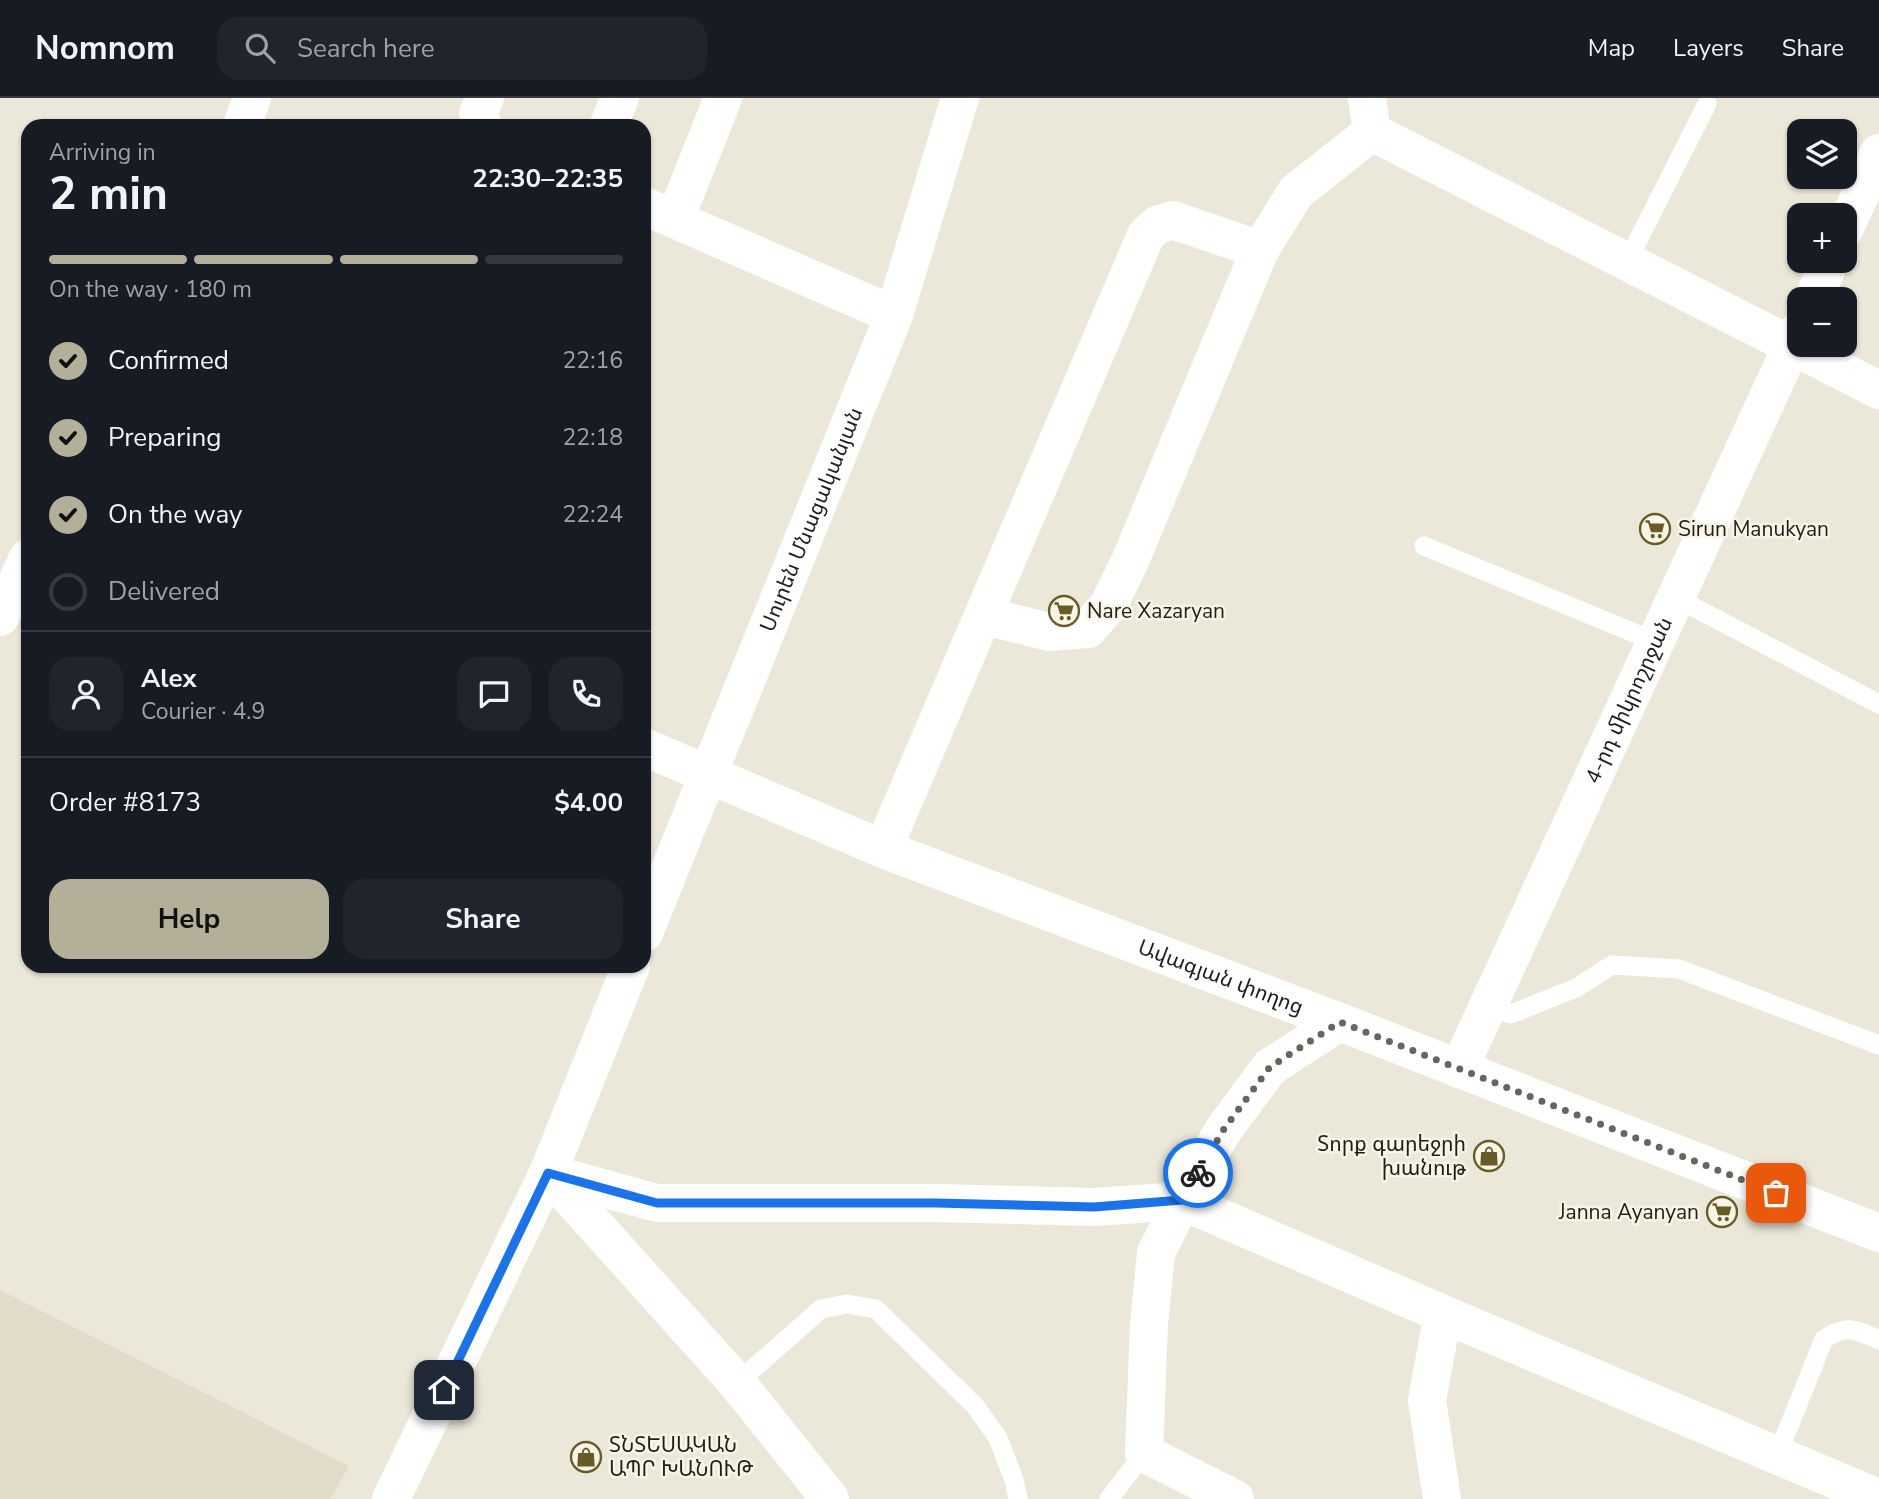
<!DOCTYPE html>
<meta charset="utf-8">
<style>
body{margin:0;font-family:"Nunito Sans","Noto Sans Armenian",sans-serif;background:#20242c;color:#f1f3f6;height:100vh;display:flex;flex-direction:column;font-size:26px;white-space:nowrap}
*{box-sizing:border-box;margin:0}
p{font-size:23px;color:#9ea1a6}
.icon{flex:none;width:38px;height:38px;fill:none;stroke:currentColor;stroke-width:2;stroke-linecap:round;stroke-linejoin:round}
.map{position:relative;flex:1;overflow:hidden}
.drawer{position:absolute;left:21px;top:21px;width:630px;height:854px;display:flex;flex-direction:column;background:#171b24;border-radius:21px;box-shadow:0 2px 5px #0004}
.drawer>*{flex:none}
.fabs{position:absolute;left:1787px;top:21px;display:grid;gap:14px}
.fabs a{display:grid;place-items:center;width:70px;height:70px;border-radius:14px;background:#171b24;box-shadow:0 2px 5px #0004;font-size:35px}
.pin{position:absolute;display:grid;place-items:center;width:60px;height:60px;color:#fff;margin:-30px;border-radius:14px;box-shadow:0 4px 10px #0006}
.courier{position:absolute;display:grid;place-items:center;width:70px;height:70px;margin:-35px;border:5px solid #1a73e8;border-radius:50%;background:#fff;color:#222;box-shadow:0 2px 9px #0007}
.overview em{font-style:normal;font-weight:700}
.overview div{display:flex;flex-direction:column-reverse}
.overview{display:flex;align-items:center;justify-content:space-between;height:119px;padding:0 28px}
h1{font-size:46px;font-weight:700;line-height:52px}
.bar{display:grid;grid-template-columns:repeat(4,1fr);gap:10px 7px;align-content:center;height:84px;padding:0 28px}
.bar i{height:9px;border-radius:5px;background:#363941}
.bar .selected{background:#b3af99}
.bar p{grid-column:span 4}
.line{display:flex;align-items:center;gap:18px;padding:0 28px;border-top:2px solid #363941}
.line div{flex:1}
.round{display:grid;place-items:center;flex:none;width:74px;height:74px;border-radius:21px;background:#20242c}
ol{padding:0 28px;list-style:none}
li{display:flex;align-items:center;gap:21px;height:77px}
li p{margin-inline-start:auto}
li .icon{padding:7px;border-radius:50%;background:#b3af99;color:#111;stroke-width:4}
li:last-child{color:#9ea1a6}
li i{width:38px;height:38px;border:4px solid #363941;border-radius:50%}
.action{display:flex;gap:14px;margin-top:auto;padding:14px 28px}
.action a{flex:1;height:80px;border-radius:21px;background:#b3af99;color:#111;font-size:28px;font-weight:700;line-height:80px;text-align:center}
.action a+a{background:#20242c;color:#f1f3f6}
header{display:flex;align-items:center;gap:42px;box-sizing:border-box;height:98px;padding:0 35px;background:#171b24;border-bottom:2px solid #363941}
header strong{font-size:33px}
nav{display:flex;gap:38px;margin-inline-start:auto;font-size:24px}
.search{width:490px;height:63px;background:#20242c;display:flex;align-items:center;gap:18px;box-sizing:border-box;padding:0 24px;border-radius:21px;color:#9ea1a6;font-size:26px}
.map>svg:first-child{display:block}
</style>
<header>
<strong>Nomnom</strong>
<div class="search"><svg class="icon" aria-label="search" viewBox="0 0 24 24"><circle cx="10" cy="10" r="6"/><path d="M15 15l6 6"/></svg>Search here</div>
<nav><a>Map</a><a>Layers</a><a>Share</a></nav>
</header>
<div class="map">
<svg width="1879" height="1401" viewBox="0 0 1879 1401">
<rect width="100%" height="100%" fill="#ebe8da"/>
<polygon fill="#e1dcc7" points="0,1192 349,1368 330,1401 0,1401"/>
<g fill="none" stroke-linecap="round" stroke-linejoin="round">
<g stroke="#fff" stroke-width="19">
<polyline points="1627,164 1707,6"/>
<polyline points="1424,448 1656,544"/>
<polyline points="1676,500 1879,606"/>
<polyline points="1487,911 1511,916 1576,890 1612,867 1679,871 1879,947"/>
<polyline points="737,1285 821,1211 847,1206 876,1211 975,1308 998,1340 1014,1382 1018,1401"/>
<path d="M1777 1358 1824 1241C1847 1226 1855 1231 1879 1242"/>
<polyline points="1109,1401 1144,1355"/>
</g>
<g stroke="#fff" stroke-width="38">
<polyline points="1367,0 1372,34 1879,292"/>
<polyline points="242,28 252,0"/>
<polyline points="483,28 478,15 485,0"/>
<polyline points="608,28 620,0"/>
<polyline points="644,108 894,217"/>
<polyline points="675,121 723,0"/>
<polyline points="1844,132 1879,55"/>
<polyline points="1813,201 1830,163"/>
<polyline points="984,518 1050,534 1088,531 1108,508 1130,463 1260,152 1296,94 1372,34"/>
<polyline points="883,751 1146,137 1157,127 1173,122 1260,152"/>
<path id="s1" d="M644 835 894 217 960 0"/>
<path id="s2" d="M1459 971 1799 232"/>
<polyline points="548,1075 657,1105 936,1105 1094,1109 1182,1103 1443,1216 1871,1397 1872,1401"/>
<polyline points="548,1075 737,1285 830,1401"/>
<polyline points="391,1401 548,1075 631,868"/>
<polyline points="1235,1401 1144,1355 1149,1226 1156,1155 1182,1103 1224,1031 1270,969 1340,924"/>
<polyline points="1442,1401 1427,1302 1443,1216"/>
</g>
<g stroke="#fff" stroke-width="38">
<polyline points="0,519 28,460"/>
<path id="s3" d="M644 649 883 751 1340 924 1879 1135"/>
</g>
</g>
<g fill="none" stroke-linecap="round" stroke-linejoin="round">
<polyline stroke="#67655d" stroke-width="7" stroke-dasharray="0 12.6" points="1198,1075 1224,1031 1270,969 1340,924 1776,1095"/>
<polyline stroke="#1a73e8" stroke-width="9" points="444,1292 548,1075 657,1105 936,1105 1094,1109 1182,1102 1198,1075"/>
</g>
<defs>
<g id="supermarket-ring" transform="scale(1.575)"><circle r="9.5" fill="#f8f5e7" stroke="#685b28" stroke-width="1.5"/><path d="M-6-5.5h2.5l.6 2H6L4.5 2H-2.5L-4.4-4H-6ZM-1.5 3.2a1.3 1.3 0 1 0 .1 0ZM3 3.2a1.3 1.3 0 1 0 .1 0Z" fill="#685b28"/></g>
<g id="shop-ring" transform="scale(1.575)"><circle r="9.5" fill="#f8f5e7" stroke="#685b28" stroke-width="1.5"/><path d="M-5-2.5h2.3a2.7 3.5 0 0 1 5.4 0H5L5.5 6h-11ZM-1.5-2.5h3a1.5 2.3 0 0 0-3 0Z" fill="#685b28"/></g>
</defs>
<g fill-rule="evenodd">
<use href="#supermarket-ring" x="1655" y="431"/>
<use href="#supermarket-ring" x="1064" y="513"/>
<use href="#shop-ring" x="1489" y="1058"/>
<use href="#supermarket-ring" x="1722" y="1114"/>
<use href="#shop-ring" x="586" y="1359"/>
</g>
<g text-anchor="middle" stroke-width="5" stroke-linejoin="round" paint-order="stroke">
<g font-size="21" fill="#201e1a" stroke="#f8f5e7">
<text dy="7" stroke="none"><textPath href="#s1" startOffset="446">Սուրեն Մնացականյան</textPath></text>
<text dy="7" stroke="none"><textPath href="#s2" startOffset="406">4-րդ միկրոշրջան</textPath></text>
<text dy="7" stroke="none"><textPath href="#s3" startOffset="621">Ավագյան փողոց</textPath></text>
</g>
<g font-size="21" fill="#201e1a" stroke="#f8f5e7" text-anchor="start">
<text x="1678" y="438">Sirun Manukyan</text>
<text x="1087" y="520">Nare Xazaryan</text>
<text x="1466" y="1053" text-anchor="end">Տորք գարեջրի<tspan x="1466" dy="24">խանութ</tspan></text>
<text x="1699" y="1121" text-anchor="end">Janna Ayanyan</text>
<text x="609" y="1354">ՏՆՏԵՍԱԿԱՆ<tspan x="609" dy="24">ԱՊՐ ԽԱՆՈՒԹ</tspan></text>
</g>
</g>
</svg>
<div class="fabs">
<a><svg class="icon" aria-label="layers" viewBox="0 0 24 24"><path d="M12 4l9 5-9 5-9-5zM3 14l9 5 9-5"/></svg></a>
<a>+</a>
<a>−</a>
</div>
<div class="pin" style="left:1776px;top:1095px;background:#ea580c"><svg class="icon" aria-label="bag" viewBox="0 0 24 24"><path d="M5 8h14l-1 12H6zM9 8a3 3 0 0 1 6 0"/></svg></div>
<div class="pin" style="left:444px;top:1292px;background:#1f2937"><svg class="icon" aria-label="home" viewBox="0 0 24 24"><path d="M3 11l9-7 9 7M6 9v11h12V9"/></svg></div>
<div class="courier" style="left:1198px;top:1075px"><svg class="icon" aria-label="bike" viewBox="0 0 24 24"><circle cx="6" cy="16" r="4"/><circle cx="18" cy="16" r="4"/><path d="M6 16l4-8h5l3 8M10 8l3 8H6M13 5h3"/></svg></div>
<section class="drawer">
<div class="overview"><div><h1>2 min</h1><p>Arriving in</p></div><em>22:30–22:35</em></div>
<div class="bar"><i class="selected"></i><i class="selected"></i><i class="selected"></i><i></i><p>On the way · 180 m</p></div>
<ol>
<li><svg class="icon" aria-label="check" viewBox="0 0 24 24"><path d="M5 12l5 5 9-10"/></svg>Confirmed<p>22:16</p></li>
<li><svg class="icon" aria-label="check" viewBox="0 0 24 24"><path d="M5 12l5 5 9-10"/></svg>Preparing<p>22:18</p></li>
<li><svg class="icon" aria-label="check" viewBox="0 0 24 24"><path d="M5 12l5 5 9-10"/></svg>On the way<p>22:24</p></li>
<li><i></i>Delivered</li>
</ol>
<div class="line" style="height:126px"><a class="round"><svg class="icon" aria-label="person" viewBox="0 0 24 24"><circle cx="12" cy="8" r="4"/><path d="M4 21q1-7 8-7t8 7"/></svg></a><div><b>Alex</b><p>Courier · 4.9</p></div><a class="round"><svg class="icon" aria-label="chat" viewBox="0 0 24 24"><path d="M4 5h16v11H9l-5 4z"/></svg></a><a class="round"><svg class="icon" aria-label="phone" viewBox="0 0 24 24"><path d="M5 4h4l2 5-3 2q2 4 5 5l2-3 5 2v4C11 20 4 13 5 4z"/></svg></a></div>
<div class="line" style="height:91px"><div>Order #8173</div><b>$4.00</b></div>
<div class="action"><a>Help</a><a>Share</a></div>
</section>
</div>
